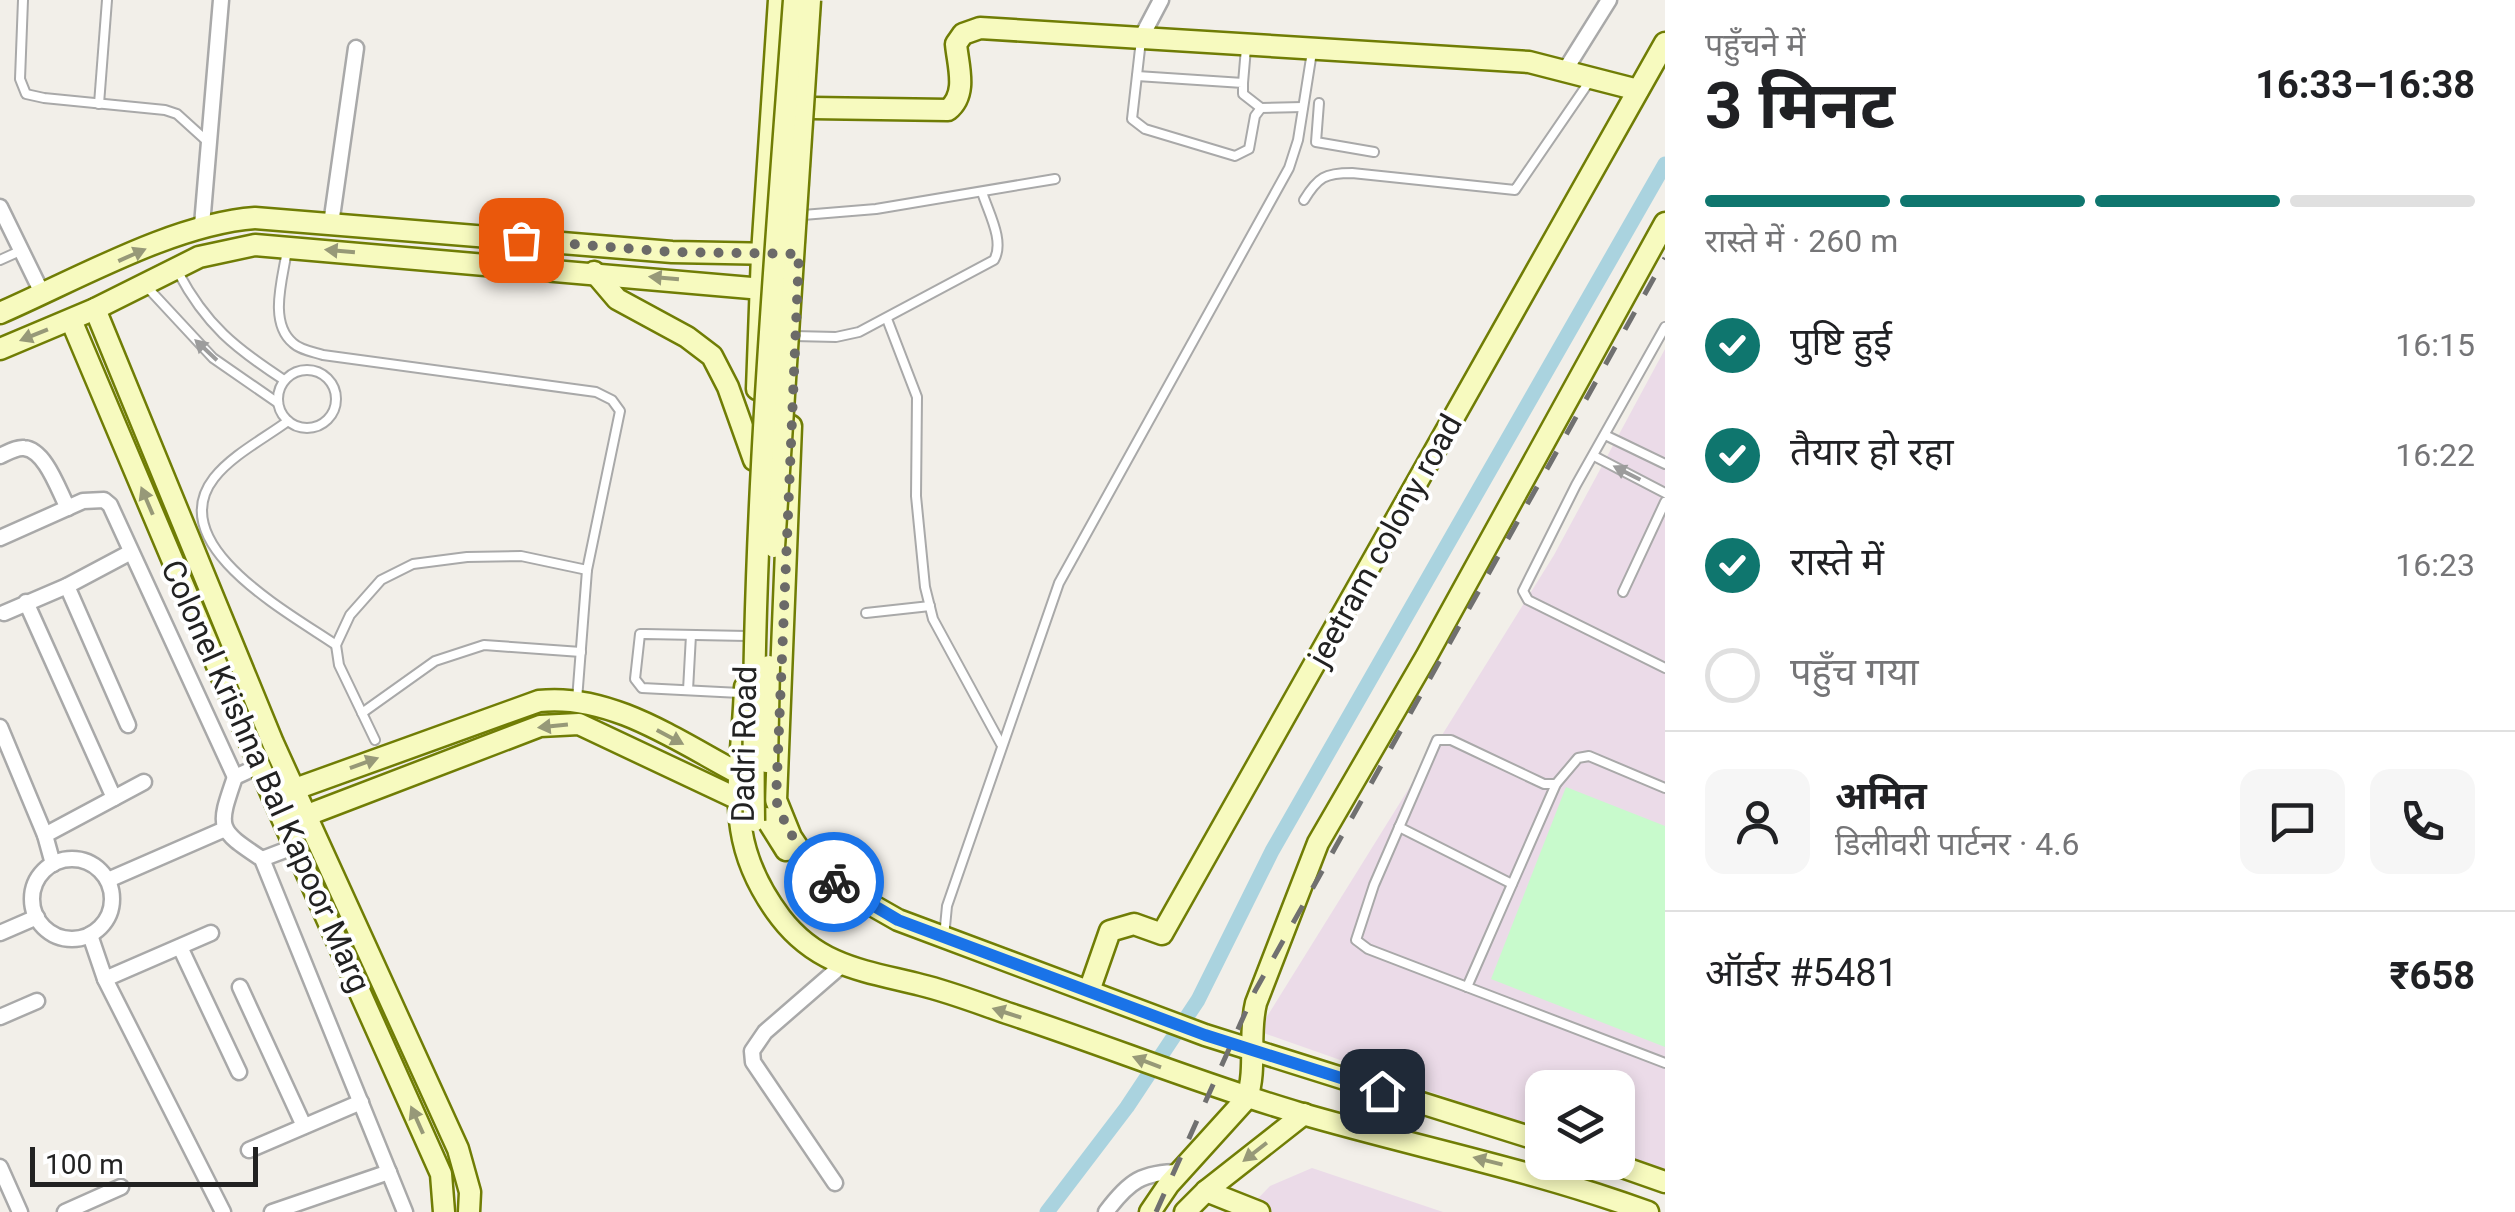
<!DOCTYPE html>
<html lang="hi">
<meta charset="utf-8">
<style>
body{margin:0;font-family:Roboto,"Noto Sans Devanagari",sans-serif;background:#f6f6f6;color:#202124;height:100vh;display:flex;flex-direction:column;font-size:38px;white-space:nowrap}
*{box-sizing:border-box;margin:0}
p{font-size:32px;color:#757577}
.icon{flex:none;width:55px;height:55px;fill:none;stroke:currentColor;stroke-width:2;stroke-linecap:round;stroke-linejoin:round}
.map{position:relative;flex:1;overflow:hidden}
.details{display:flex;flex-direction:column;background:#fff;width:850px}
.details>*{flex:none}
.buttons{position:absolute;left:1525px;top:1070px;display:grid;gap:20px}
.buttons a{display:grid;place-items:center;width:110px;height:110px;border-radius:20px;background:#fff;box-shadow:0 5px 15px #0003;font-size:50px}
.scale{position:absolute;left:30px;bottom:25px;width:228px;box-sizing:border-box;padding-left:10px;border:5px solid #222;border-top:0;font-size:28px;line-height:35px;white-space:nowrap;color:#222;-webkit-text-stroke:8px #fff;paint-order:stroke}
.pin{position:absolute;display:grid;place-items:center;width:85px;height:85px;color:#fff;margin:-42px;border-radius:20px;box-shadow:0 5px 15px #0006}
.courier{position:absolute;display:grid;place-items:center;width:100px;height:100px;margin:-50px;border:8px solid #1a73e8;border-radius:50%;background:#fff;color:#222;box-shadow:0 2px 12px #0007}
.summary em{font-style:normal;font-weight:700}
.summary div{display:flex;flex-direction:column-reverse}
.summary{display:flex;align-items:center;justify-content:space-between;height:170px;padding:0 40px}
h1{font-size:65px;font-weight:700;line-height:75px}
.bar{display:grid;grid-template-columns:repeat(4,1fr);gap:15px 10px;align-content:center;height:120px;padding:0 40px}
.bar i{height:12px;border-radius:8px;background:#e0e0e0}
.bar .selected{background:#0f766e}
.bar p{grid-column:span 4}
.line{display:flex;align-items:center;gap:25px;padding:0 40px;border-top:2px solid #e0e0e0}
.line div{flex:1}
.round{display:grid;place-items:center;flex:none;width:105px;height:105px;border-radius:20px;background:#f6f6f6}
ol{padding:0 40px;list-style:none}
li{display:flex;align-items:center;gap:30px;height:110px}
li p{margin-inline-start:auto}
li .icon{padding:10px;border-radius:50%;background:#0f766e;color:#fff;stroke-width:4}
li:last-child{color:#757577}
li i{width:55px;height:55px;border:5px solid #e0e0e0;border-radius:50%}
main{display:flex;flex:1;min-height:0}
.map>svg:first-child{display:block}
</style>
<main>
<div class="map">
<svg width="1665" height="1212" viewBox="0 0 1665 1212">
<rect width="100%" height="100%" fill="#f2efe9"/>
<g fill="#ebdbe8">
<polygon points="1665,349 1665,1173 1618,1157 1618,1088 1542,1088 1542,1131 1258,1031 1554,555"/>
<polygon points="1312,1168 1443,1212 1245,1212 1270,1186"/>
</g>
<polygon fill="#c8facc" points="1566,787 1665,826 1665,1047 1491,979"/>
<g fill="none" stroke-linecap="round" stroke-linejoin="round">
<polyline stroke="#aad3df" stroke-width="15" points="1047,1212 1127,1107 1198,1000 1272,851 1665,164"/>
<g stroke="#a9a9a9" stroke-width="12">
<g id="lane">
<polyline points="23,0 20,79 26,94 44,98 165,110 177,114 209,143"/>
<polyline points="1141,40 1132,119 1145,129 1235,156 1249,149 1255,116 1261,108 1303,107"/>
<polyline points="1137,76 1243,83 1243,94 1261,108"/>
<polyline points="1243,83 1246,48"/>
<polyline points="1319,103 1316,142 1374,152"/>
<polyline points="99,104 107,0"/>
<path d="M1304 200C1318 177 1325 173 1352 173L1515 190 1589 82"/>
<polyline points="803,215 876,209 1055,179"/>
<path d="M287 250C283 278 268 322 293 343 300 350 314 352 323 355L596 392 612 400 620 411 587 570 521 556 467 557 413 564 381 580 350 615 336 645 339 665 375 740"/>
<polyline points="0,260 20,251"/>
<path d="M178 272C206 325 235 348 284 380"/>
<polyline points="147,287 213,358 278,403"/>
<polyline points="887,319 917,397 916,496 925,587 933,619 1001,744"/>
<polyline points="1665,327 1576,485 1523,591 1528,600 1665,668"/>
<path d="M794 336 836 337 859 332 994 260C1005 241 988 212 982 192"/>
<circle cx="307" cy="399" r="29"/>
<path d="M288 421C265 438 232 455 214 478 162 545 291 614 336 645"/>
<polyline points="1605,435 1665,464"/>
<polyline points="1594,456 1665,493"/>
<polyline points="1623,592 1665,502"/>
<polyline points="866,613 930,606"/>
<polyline points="688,690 691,635"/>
<polyline points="740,693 642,688 635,679 640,634 645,634 747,636"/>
<polyline points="577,700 587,570"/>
<polyline points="362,713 435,661 484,645 581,652"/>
<polyline points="1665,788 1589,756 1578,758 1556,784 1544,784 1451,740 1437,740 1374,885 1356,940 1368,949 1665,1063"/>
<polyline points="1399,827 1512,884"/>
<polyline points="944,937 947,906 1059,583 1289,168 1298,140 1312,52"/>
<polyline points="1467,987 1556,784"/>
</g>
</g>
<g stroke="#a9a9a9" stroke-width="19">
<g id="street">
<polyline points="1141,38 1161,0"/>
<polyline points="1564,72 1609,0"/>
<polyline points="0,207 43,295"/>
<polyline points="331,224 356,48"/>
<polyline points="202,225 221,0"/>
<path d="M0 456C7 453 16 447 24 448 46 450 59 492 68 508"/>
<polyline points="0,538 83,501 104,500 110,505 235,777"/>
<polyline points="67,586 128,725"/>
<polyline points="26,602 114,798"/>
<polyline points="4,613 67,586 131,552"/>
<polyline points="0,727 45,835 53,864"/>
<path d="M259 766 235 777C217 829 217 829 262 859L405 1212"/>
<polyline points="45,835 144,782"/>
<polyline points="262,859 296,846"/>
<circle cx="72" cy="899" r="40"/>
<polyline points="108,880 225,829"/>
<polyline points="0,933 37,917"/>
<polyline points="90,935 105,979 223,1212"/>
<polyline points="180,947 239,1072"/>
<polyline points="105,979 211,933"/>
<polyline points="240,987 304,1126"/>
<polyline points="0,1017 37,1001"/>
<polyline points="249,1150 361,1102"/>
<polyline points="0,1167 20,1212"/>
<polyline points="835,1183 753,1062 752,1051 765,1032 841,966"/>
<polyline points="65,1212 121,1187"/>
<polyline points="272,1212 389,1172"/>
<path d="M1106 1212C1129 1181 1142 1172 1181 1172"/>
</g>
</g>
<g stroke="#707d05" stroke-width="25">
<g id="secondary">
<path d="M812 108 948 110C968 94 958 66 956 44L963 34 980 28 1529 62 1638 90"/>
<polyline points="594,272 617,299 687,337 712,356 728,387 754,460"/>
<polyline points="95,309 273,743 458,1149 470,1192 469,1212"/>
<path d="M0 313C76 280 173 224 255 218L672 252 772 254"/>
<polyline points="71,320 273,798 441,1174 444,1212"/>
<polyline points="0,349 95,309 199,257 255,245 774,290"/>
<polyline points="757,389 762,254 779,0"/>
<polyline points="791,426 776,800 791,837 803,855 840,887 898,920 1205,1035 1542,1141"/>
<path d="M745 687C742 780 720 838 781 918 819 967 866 971 921 985 950 992 978 1003 1007 1013 1105 1045 1200 1084 1299 1113 1416 1147 1534 1170 1648 1212"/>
<path d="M284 793 539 701C611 693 679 742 740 774H751"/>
<polyline points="766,818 786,850"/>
<polyline points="297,819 540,726 579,724 738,799 749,800"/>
<polyline points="1089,991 1110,931 1134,924 1162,934 1665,43"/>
<polyline points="1608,1162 1665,1182"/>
<polyline points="1206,1191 1259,1212"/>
<path d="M1150 1212 1169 1184 1247 1098C1257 1068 1248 1035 1256 1003L1318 843 1426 657 1665 223"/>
<polyline points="1185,1212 1206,1191 1304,1114"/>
</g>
</g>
<use href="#lane" stroke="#fff" stroke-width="8"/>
<use href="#street" stroke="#fff" stroke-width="14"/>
<use href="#secondary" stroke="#f7fabf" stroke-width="20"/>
<polyline stroke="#707070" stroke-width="5" stroke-dasharray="20 20" stroke-linecap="butt" points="1156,1212 1255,991 1665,258"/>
<g stroke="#707d05" stroke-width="25" stroke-linecap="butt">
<g id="secondary-bridge">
<polyline points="774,547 810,0"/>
<polyline points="767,762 769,666"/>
<path d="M754 821C750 548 774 273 794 0"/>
</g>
</g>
<use href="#secondary-bridge" stroke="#f7fabf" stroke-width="20"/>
</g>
<defs><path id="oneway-solid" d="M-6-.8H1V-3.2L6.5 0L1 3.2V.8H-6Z" transform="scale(2.5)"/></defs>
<g fill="#979978">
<use href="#oneway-solid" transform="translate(340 251) rotate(-175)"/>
<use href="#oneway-solid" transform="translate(132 255) rotate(-24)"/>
<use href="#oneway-solid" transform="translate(664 278) rotate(-175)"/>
<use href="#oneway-solid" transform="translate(34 335) rotate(158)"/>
<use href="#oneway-solid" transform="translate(147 501) rotate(-113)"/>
<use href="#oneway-solid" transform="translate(553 726) rotate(174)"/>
<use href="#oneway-solid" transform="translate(670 737) rotate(28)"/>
<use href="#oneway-solid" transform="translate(364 763) rotate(-20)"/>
<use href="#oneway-solid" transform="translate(1007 1013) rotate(-162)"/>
<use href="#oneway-solid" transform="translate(1147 1062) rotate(-159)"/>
<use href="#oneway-solid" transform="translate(417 1120) rotate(-114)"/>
<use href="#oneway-solid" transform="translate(1255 1152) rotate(142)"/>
<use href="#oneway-solid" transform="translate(1488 1161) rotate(-166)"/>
</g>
<g fill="#9c9c9c">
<use href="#oneway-solid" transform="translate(206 350) rotate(-137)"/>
<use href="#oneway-solid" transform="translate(1627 473) rotate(-153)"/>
</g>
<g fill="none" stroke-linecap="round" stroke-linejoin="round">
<path stroke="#6b6a68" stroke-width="10" stroke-dasharray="0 18" d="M521 240 672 252 799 254 776 800C790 839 803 855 834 882"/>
<polyline stroke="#1a73e8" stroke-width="12" points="834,882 898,920 1205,1035 1382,1091"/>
</g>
<g text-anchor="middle" stroke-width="8" stroke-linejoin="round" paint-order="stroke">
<g font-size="32" fill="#222" stroke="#fff">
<text transform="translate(1385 540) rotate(-61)" y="11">jeetram colony road</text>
<text transform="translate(744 744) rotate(-89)" y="11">Dadri Road</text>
<text transform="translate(266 776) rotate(66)" y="11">Colonel Krishna Bal Kapoor Marg</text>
</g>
</g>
</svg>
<div class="buttons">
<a><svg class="icon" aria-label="layers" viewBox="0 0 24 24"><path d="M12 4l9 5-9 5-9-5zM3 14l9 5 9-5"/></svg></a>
</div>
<div class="scale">100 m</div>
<div class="pin" style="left:521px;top:240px;background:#ea580c"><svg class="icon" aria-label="bag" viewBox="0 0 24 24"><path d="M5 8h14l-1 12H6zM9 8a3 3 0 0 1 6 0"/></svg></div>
<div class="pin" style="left:1382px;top:1091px;background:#1f2937"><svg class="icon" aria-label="home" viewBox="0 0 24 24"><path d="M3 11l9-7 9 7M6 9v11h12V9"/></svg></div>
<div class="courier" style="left:834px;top:882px"><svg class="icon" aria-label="bike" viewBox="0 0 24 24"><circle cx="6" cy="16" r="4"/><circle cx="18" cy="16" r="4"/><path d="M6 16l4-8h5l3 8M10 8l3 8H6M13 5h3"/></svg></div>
</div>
<section class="details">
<div class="summary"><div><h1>3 मिनट</h1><p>पहुँचने में</p></div><em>16:33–16:38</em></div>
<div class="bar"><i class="selected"></i><i class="selected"></i><i class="selected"></i><i></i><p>रास्ते में · 260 m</p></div>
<ol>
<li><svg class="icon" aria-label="check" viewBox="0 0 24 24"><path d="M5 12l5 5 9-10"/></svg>पुष्टि हुई<p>16:15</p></li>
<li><svg class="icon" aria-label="check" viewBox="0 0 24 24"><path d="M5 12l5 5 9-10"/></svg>तैयार हो रहा<p>16:22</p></li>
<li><svg class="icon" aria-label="check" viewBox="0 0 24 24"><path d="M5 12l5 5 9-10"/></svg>रास्ते में<p>16:23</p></li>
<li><i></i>पहुँच गया</li>
</ol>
<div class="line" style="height:180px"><a class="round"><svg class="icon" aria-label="person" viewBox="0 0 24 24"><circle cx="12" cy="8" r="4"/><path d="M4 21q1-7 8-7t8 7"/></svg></a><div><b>अमित</b><p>डिलीवरी पार्टनर · 4.6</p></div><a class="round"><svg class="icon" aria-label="chat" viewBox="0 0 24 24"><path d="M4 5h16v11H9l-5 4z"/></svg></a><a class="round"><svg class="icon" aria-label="phone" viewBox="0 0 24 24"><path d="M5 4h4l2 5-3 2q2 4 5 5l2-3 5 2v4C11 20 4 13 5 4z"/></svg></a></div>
<div class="line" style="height:130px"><div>ऑर्डर #5481</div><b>₹658</b></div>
</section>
</main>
